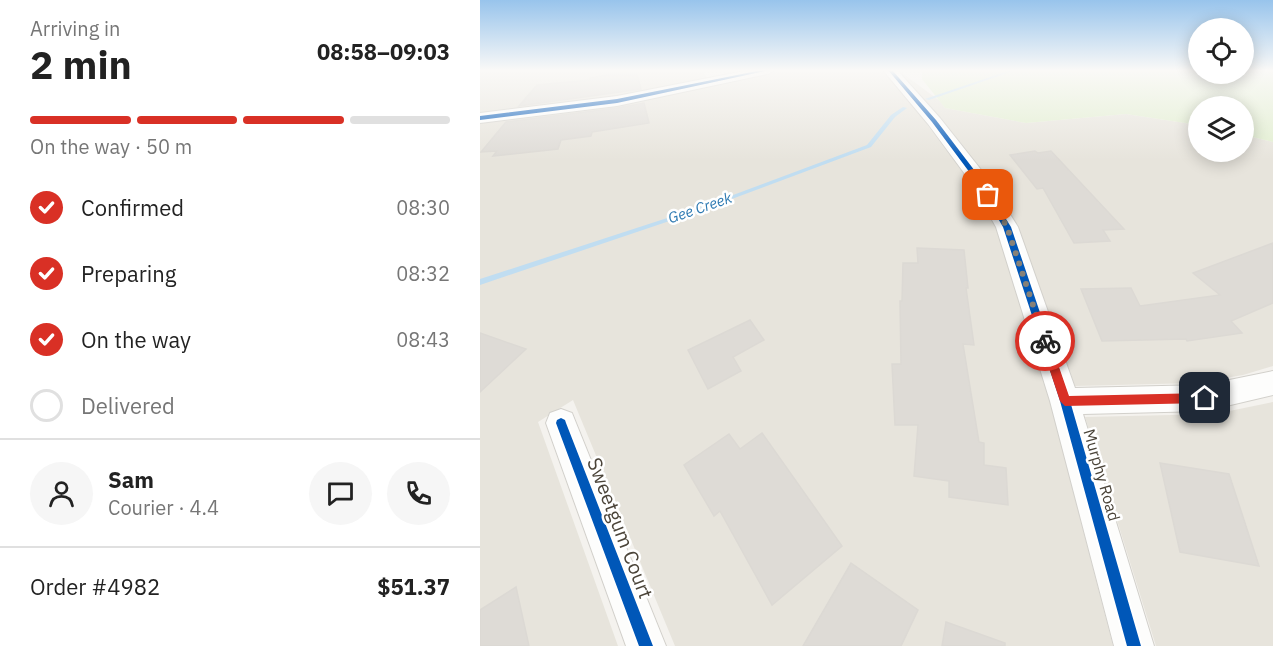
<!DOCTYPE html>
<meta charset="utf-8">
<style>
body{margin:0;font-family:"IBM Plex Sans",sans-serif;background:#f6f6f6;color:#222;height:100vh;display:flex;flex-direction:column;font-size:22px;white-space:nowrap}
*{box-sizing:border-box;margin:0}
p{font-size:20px;color:#767676}
.icon{flex:none;width:33px;height:33px;fill:none;stroke:currentColor;stroke-width:2;stroke-linecap:round;stroke-linejoin:round}
.map{position:relative;flex:1;overflow:hidden}
.panel{display:flex;flex-direction:column;background:#fff;width:480px}
.panel>*{flex:none}
.fabs{position:absolute;left:708px;top:18px;display:grid;gap:12px}
.fabs a{display:grid;place-items:center;width:66px;height:66px;border-radius:50%;background:#fff;box-shadow:0 3px 15px #0003;font-size:30px}
.pin{position:absolute;display:grid;place-items:center;width:51px;height:51px;color:#fff;margin:-26px;border-radius:12px;box-shadow:0 3px 9px #0006}
.courier{position:absolute;display:grid;place-items:center;width:60px;height:60px;margin:-30px;border:4px solid #d93025;border-radius:50%;background:#fff;color:#222;box-shadow:0 2px 8px #0007}
.summary em{font-style:normal;font-weight:700}
.summary div{display:flex;flex-direction:column-reverse}
.summary{display:flex;align-items:center;justify-content:space-between;height:102px;padding:0 30px}
h1{font-size:39px;font-weight:700;line-height:45px}
.bar{display:grid;grid-template-columns:repeat(4,1fr);gap:9px 6px;align-content:center;height:72px;padding:0 30px}
.bar i{height:8px;border-radius:4px;background:#e0e0e0}
.bar .active{background:#d93025}
.bar p{grid-column:span 4}
.line{display:flex;align-items:center;gap:15px;padding:0 30px;border-top:2px solid #e0e0e0}
.line div{flex:1}
.round{display:grid;place-items:center;flex:none;width:63px;height:63px;border-radius:32px;background:#f6f6f6}
ol{padding:0 30px;list-style:none}
li{display:flex;align-items:center;gap:18px;height:66px}
li p{margin-inline-start:auto}
li .icon{padding:6px;border-radius:50%;background:#d93025;color:#fff;stroke-width:4}
li:last-child{color:#767676}
li i{width:33px;height:33px;border:3px solid #e0e0e0;border-radius:50%}
main{display:flex;flex:1;min-height:0}
.map>svg:first-child{display:block}
</style>
<main>
<section class="panel">
<div class="summary"><div><h1>2 min</h1><p>Arriving in</p></div><em>08:58–09:03</em></div>
<div class="bar"><i class="active"></i><i class="active"></i><i class="active"></i><i></i><p>On the way · 50 m</p></div>
<ol>
<li><svg class="icon" aria-label="check" viewBox="0 0 24 24"><path d="M5 12l5 5 9-10"/></svg>Confirmed<p>08:30</p></li>
<li><svg class="icon" aria-label="check" viewBox="0 0 24 24"><path d="M5 12l5 5 9-10"/></svg>Preparing<p>08:32</p></li>
<li><svg class="icon" aria-label="check" viewBox="0 0 24 24"><path d="M5 12l5 5 9-10"/></svg>On the way<p>08:43</p></li>
<li><i></i>Delivered</li>
</ol>
<div class="line" style="height:108px"><a class="round"><svg class="icon" aria-label="person" viewBox="0 0 24 24"><circle cx="12" cy="8" r="4"/><path d="M4 21q1-7 8-7t8 7"/></svg></a><div><b>Sam</b><p>Courier · 4.4</p></div><a class="round"><svg class="icon" aria-label="chat" viewBox="0 0 24 24"><path d="M4 5h16v11H9l-5 4z"/></svg></a><a class="round"><svg class="icon" aria-label="phone" viewBox="0 0 24 24"><path d="M5 4h4l2 5-3 2q2 4 5 5l2-3 5 2v4C11 20 4 13 5 4z"/></svg></a></div>
<div class="line" style="height:78px"><div>Order #4982</div><b>$51.37</b></div>
</section>
<div class="map">
<svg width="793" height="646" viewBox="0 0 793 646">
<rect width="100%" height="100%" fill="#f4f2ee"/>
<g fill="#e7e4dc">
<polygon points="0,70 222,70 228,79 138,97 0,114"/>
<polygon points="304,70 402,70 446,123 490,182 516,228 570,402 633,646 195,646 93,400 58,422 138,646 0,646 0,122 136,105"/>
<polygon points="418,70 460,101 465,108 546,123 646,114 718,125 718,152 764,152 764,135 793,142 793,366 763,375 716,383 595,386 538,226 508,178 458,115"/>
<polygon points="793,402 793,646 676,646 605,417 735,414"/>
</g>
<polygon fill="#e1eecf" points="442,70 718,70 718,74 764,74 764,70 793,70 793,142 764,135 764,106 718,106 718,125 646,114 546,123 465,108 442,79"/>
<g fill="none" stroke-linecap="round" stroke-linejoin="round">
<g fill="#c0ddf1" fill-rule="evenodd">
<polygon points="531,70 536,70 449,100 445,99"/>
<polygon points="423,107 427,108 415,117 391,147 225,209 0,285 0,279 221,207 387,145 411,115"/>
</g>
</g>
<g fill="#dedbd6" stroke="#dcd9d4" stroke-width="1.5">
<polygon points="146,72 146,75 157,73 161,89 39,106 57,85 110,80 110,78"/>
<polygon points="164,103 169,123 112,132 111,136 81,140 78,149 13,156 17,151 1,152 26,122 137,108"/>
<polygon points="555,151 558,153 571,151 644,229 623,230 630,241 594,243 563,188 557,189 530,155"/>
<polygon points="793,243 793,303 751,321 762,333 707,341 706,339 622,341 601,289 651,288 660,306 740,295 713,273"/>
<polygon points="437,248 484,250 488,288 486,288 494,345 483,344 499,442 504,443 504,465 526,468 528,505 469,497 469,481 434,476 438,425 415,425 412,364 421,364 420,301 422,301 423,263 438,263"/>
<polygon points="270,320 284,340 253,357 261,371 228,389 208,350"/>
<polygon points="0,333 46,349 0,392"/>
<polygon points="282,433 362,546 292,605 240,511 234,516 204,465 249,434 260,449"/>
<polygon points="680,463 749,474 779,566 700,552"/>
<polygon points="371,563 438,610 421,646 323,646"/>
<polygon points="36,587 49,646 0,646 0,610"/>
<polygon points="466,622 525,643 525,646 462,646"/>
</g>
<g fill="none" stroke-linecap="round" stroke-linejoin="round">
<g stroke="#d2d0cb" stroke-width="2">
<g id="minor">
<polygon points="269,70 295,70 288,74 137,106 0,123 0,113 137,96"/>
<polygon points="403,70 417,70 460,118 506,176 538,227 595,388 725,385 793,371 793,395 725,411 603,414 674,646 634,646 570,401 516,227 490,181 448,124"/>
<polygon points="81,409 92,413 96,423 186,646 146,646 66,423 70,413"/>
</g>
</g>
<use href="#minor" fill="#fdfdfc" fill-rule="evenodd"/>
<g stroke="#fff" stroke-width="4">
<g id="cycleway">
<polygon points="282,70 290,70 137,103 0,120 0,116 137,99"/>
<polygon points="408,70 412,70 456,120 501,179 531,227 590,401 661,646 647,646 580,401 523,227 496,181 452,122"/>
<polygon points="81,418 85,420 86,423 173,646 159,646 76,423 77,420"/>
</g>
</g>
<use href="#cycleway" fill="#0057b8" fill-rule="evenodd"/>
</g>
<linearGradient id="sky" x2="0" y2="1"><stop stop-color="#98c4ec"/><stop offset="0.44" stop-color="#faf9f7"/><stop offset="1" stop-color="#faf9f7" stop-opacity="0"/></linearGradient>
<rect width="793" height="160" fill="url(#sky)"/>
<polygon fill="#d93025" points="565,337 570,341 589,396 725,393 731,398 725,403 585,406 580,401 560,341"/>
<g fill="none" stroke-linecap="round" stroke-linejoin="round">
<polyline stroke="#868178" stroke-width="6" stroke-dasharray="0 10.8" points="508,195 527,227 565,341"/>
</g>
<g text-anchor="middle" stroke-width="5" stroke-linejoin="round" paint-order="stroke">
<g font-size="15" font-style="italic" fill="#2e7ab2" stroke="#fff">
<text transform="translate(220 208) rotate(-19)" y="5">Gee Creek</text>
</g>
<g font-size="16" fill="#4b4439" stroke="#fff">
<text transform="translate(622 475) rotate(74)" y="6">Murphy Road</text>
</g>
<g font-size="20" fill="#4b4439" stroke="#fff">
<text transform="translate(140 528) rotate(69)" y="7">Sweetgum Court</text>
</g>
</g>
</svg>
<div class="fabs">
<a><svg class="icon" aria-label="locate" viewBox="0 0 24 24"><circle cx="12" cy="12" r="6"/><path d="M12 2v4M12 18v4M2 12h4M18 12h4"/></svg></a>
<a><svg class="icon" aria-label="layers" viewBox="0 0 24 24"><path d="M12 4l9 5-9 5-9-5zM3 14l9 5 9-5"/></svg></a>
</div>
<div class="pin" style="left:508px;top:195px;background:#ea580c"><svg class="icon" aria-label="bag" viewBox="0 0 24 24"><path d="M5 8h14l-1 12H6zM9 8a3 3 0 0 1 6 0"/></svg></div>
<div class="pin" style="left:725px;top:398px;background:#1f2937"><svg class="icon" aria-label="home" viewBox="0 0 24 24"><path d="M3 11l9-7 9 7M6 9v11h12V9"/></svg></div>
<div class="courier" style="left:565px;top:341px"><svg class="icon" aria-label="bike" viewBox="0 0 24 24"><circle cx="6" cy="16" r="4"/><circle cx="18" cy="16" r="4"/><path d="M6 16l4-8h5l3 8M10 8l3 8H6M13 5h3"/></svg></div>
</div>
</main>
